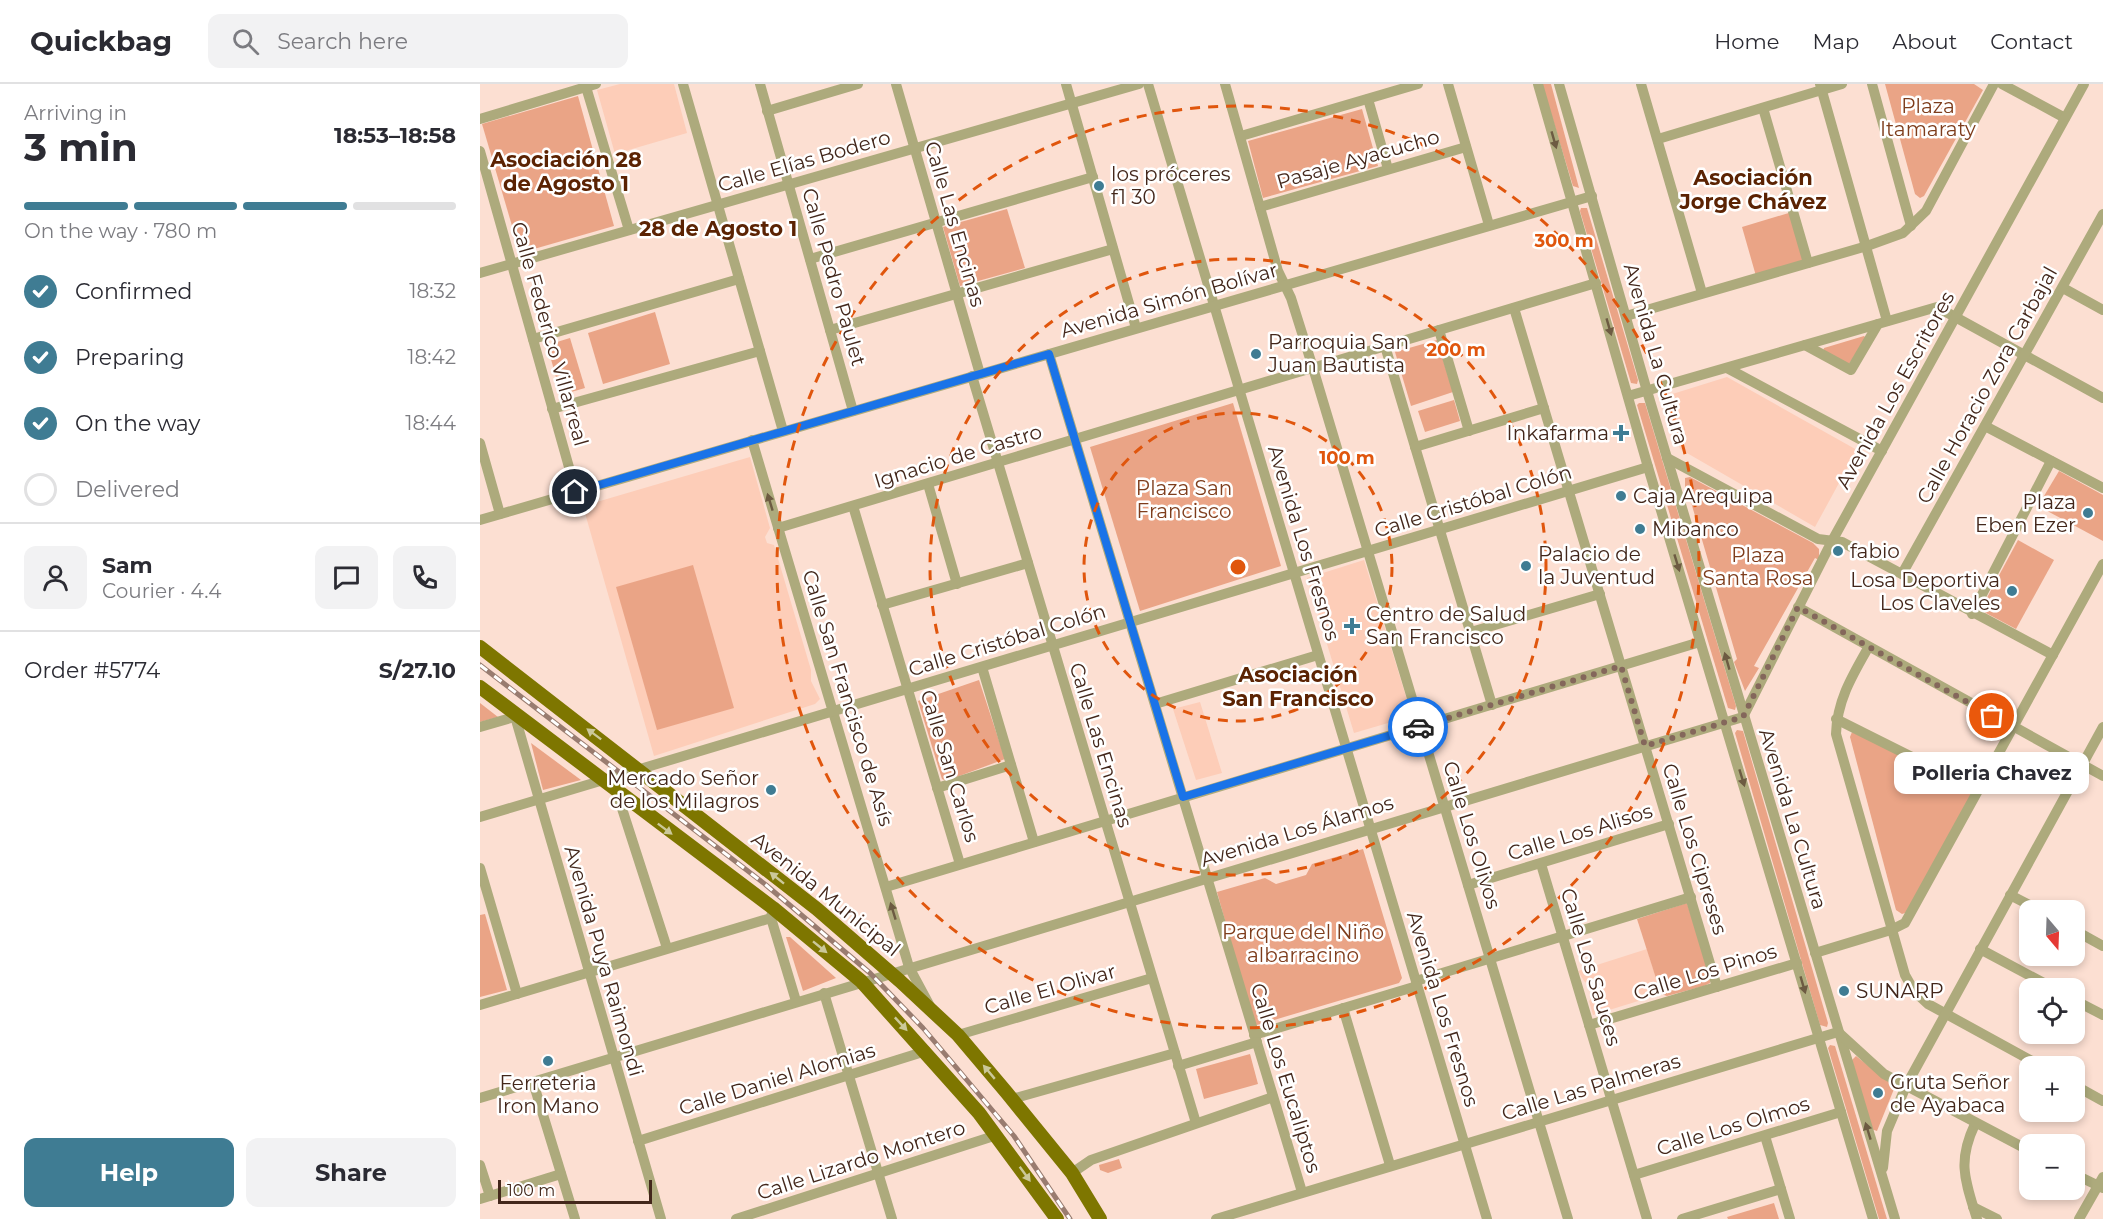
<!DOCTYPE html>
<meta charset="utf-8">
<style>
body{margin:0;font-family:Montserrat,sans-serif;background:#f2f2f3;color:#2b2b33;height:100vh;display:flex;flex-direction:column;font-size:22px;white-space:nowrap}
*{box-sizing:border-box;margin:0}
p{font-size:20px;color:#7c7c81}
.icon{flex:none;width:33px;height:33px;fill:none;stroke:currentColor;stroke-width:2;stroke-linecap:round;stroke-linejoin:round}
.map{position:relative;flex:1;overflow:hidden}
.panel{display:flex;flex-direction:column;background:#fff;width:480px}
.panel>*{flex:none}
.needle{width:39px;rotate:161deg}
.controls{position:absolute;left:1539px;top:816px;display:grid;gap:12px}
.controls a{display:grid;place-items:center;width:66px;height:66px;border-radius:12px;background:#fff;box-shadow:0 3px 9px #0003;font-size:30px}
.scale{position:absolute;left:18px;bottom:15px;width:154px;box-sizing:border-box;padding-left:6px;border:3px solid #43271b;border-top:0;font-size:16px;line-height:21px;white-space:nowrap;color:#43271b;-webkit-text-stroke:4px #fff;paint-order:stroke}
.pin{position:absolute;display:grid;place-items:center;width:51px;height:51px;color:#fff;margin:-26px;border:3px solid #fff;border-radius:50%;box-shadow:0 2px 6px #0007}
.courier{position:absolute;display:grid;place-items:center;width:60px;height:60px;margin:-30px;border:4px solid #1a73e8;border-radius:50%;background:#fff;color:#222;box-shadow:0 2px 8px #0007}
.bubble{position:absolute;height:42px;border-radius:12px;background:#fff;box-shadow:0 3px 9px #0003;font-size:20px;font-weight:700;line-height:42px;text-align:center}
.head em{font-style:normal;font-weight:700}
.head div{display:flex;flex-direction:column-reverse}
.head{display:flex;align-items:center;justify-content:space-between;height:102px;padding:0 24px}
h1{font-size:39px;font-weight:700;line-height:45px}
.bar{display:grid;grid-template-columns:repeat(4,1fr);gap:9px 6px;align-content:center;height:72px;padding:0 24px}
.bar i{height:8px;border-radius:4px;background:#e1e1e2}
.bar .current{background:#3f7c93}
.bar p{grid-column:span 4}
.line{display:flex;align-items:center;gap:15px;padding:0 24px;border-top:2px solid #e1e1e2}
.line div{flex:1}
.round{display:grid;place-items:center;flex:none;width:63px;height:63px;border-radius:12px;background:#f2f2f3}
ol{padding:0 24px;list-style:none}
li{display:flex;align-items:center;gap:18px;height:66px}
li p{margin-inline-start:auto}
li .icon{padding:6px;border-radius:50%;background:#3f7c93;color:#fff;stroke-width:4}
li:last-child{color:#7c7c81}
li i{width:33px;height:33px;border:3px solid #e1e1e2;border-radius:50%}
.action{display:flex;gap:12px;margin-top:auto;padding:12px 24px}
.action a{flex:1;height:69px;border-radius:12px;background:#3f7c93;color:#fff;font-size:24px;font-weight:700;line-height:69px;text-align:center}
.action a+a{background:#f2f2f3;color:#2b2b33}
header{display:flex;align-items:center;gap:36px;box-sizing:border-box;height:84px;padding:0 30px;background:#fff;border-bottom:2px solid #e1e1e2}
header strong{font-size:28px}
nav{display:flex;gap:33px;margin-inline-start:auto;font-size:21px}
.search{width:420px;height:54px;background:#f2f2f3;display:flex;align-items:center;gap:15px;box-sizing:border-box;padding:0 21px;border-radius:12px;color:#7c7c81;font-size:22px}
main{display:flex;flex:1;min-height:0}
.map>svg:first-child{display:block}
</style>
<header>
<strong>Quickbag</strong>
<div class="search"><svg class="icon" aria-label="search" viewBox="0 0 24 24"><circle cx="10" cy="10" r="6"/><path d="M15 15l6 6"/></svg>Search here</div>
<nav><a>Home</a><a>Map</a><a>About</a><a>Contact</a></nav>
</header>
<main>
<section class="panel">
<div class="head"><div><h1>3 min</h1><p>Arriving in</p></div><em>18:53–18:58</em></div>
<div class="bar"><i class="current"></i><i class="current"></i><i class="current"></i><i></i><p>On the way · 780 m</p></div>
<ol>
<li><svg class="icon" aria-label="check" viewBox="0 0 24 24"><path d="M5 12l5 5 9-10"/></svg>Confirmed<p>18:32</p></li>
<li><svg class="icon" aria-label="check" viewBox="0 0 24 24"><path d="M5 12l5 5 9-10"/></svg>Preparing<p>18:42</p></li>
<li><svg class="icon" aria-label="check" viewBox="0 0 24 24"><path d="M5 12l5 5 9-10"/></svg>On the way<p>18:44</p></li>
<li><i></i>Delivered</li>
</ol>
<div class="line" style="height:108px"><a class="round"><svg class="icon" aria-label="person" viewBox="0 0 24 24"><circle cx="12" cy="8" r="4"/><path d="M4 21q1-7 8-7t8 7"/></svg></a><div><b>Sam</b><p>Courier · 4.4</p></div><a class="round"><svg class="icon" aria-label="chat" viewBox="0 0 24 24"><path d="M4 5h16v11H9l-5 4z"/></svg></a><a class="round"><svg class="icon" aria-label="phone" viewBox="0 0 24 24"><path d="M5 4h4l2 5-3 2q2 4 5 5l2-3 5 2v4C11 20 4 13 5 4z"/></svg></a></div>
<div class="line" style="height:78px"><div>Order #5774</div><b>S/27.10</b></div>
<div class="action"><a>Help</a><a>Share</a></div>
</section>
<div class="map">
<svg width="1623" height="1135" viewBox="0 0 1623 1135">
<rect width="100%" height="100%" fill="#fcdfd2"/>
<g fill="#fdcdb8">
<polygon points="140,0 194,0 207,49 135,70 117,6"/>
<polygon points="1247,293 1377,366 1335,443 1200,365 1186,312"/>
<polygon points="270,373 290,444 285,453 287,459 294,461 331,586 331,597 340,615 335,620 174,672 103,422"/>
<polygon points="884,476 932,632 874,649 827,494"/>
<polygon points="720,618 742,689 716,696 693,625"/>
<polygon points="1167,865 1181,910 1113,931 1109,917 1113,913 1114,906 1104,897 1098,887"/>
</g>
<g fill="#eaa486">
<polygon points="1062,0 1071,0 1099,104 1093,102"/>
<polygon points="1405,0 1494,0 1503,6 1444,112 1440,114 1435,110"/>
<polygon points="98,12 134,142 40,169 2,40"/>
<polygon points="882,25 898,82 783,114 768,57"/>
<polygon points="1101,124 1107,124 1158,296 1157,300 1151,299 1100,127"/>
<polygon points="527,125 545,184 480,202 463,143"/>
<polygon points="1312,128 1326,177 1276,192 1262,143"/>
<polygon points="175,228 190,280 123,300 108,249"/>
<polygon points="1384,252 1386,254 1369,280 1343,267 1344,264"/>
<polygon points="90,254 105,304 81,311 67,261"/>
<polygon points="957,256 973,308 931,322 915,268"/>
<polygon points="974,316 980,337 945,348 938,327"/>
<polygon points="753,319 801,482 660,527 610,363"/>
<polygon points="1159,319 1165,319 1256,622 1255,626 1248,624 1157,321"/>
<polygon points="1579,387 1623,411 1623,457 1558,422"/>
<polygon points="1210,393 1333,459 1339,465 1339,476 1335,474 1274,582 1279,584 1265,607 1254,578 1257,575 1208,408 1205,408 1205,394"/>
<polygon points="1538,456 1574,476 1536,545 1504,528 1502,523"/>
<polygon points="213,481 254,624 177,646 136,503"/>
<polygon points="499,596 525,675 466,697 462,695 438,617"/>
<polygon points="0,619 18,633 0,638"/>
<polygon points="1257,646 1263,647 1348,939 1347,943 1340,941 1255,649"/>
<polygon points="1372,648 1491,704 1493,712 1428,828 1422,830 1416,826 1370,653"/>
<polygon points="51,659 101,696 63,706"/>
<polygon points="883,765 922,894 919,899 777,941 774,940 737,808 785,794 796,800 826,791 832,780"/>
<polygon points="1207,819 1231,894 1230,899 1224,902 1187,912 1181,910 1157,835"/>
<polygon points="5,830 27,906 0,913 0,831"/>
<polygon points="306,853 310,853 356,894 323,907"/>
<polygon points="1350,961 1355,962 1407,1135 1399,1135 1348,964"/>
<polygon points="770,970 778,1000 724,1015 716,985"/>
<polygon points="1376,972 1413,1001 1414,1005 1397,1047 1391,1045 1372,976"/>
<polygon points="639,1075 642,1084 628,1089 620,1086 619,1081"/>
<polygon points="1294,1119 1299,1135 1248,1135 1247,1133"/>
</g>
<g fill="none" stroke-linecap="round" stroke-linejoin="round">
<g stroke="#adaa7c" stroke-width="10">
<polyline points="203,0 303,347"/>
<polyline points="280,0 373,327"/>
<polyline points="416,0 500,290"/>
<polyline points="586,0 656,244"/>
<polyline points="668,0 1007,1135"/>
<polyline points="745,0 798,187 811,214 833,284 1088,1135"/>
<polyline points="968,0 1009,141"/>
<polyline points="1058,0 1168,383 1393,1135"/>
<polyline points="1079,0 1167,307 1415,1135"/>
<polyline points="1161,0 1222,209"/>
<polyline points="1340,0 1407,237"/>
<polyline points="1392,0 1431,142"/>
<polyline points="1522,0 1585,34"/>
<polyline points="106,3 149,146"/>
<polyline points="888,15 908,85"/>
<polyline points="1283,24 1328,179"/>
<polyline points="287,27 378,0"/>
<polyline points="0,35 116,0"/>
<polyline points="761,52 938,0"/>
<polyline points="1178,55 1362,0"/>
<polyline points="0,67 96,408"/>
<polyline points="780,123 986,63"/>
<polyline points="330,175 613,93"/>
<polyline points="0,189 659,0"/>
<polyline points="1583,204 1623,226"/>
<polyline points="1034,224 1237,903"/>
<polyline points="1146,232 1387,162 1423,149 1446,127 1514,0"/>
<polyline points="350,246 633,165"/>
<polyline points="959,246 989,347"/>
<polyline points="53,255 259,195"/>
<polyline points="1325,261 1371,286 1398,240"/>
<polyline points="905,262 1012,621"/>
<polyline points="569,270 822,1108"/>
<polyline points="1247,284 1402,367"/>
<polyline points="492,292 716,1039"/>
<polyline points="1148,312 1457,223 1623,314"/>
<polyline points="72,325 280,267"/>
<polyline points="1505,342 1623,404"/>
<polyline points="272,356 429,883 450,922"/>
<polyline points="0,359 20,430"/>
<polyline points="935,363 1064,324"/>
<polyline points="1187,374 1338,455 1362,458 1573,571"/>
<polyline points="448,400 477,500"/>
<polyline points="373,422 480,780"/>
<polyline points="0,436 1112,112"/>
<polyline points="298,444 1116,199"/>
<polyline points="1422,490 1623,130"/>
<polyline points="402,521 548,479"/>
<polyline points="1318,523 1623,692"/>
<polyline points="1492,530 1571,377"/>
<polyline points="991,548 1120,510"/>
<path d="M1388 564C1372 592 1357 617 1356 650L1425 891 1434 907 1448 920 1561 982"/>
<polyline points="502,583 554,758"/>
<polyline points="675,620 838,571"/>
<polyline points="34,629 181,1135"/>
<polyline points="1263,633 1352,457 1604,0"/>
<polyline points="1356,635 1498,706"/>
<polyline points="0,643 34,633"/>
<polyline points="457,704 531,681"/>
<polyline points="137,709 187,864"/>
<polyline points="0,733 1168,383"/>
<polyline points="1061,780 1167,1135"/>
<polyline points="0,784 37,910"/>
<polyline points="988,801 1189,740"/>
<polyline points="406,803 1220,558"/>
<polyline points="1530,811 1559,826"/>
<polyline points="292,828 291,834 316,917"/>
<polyline points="1594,846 1623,862"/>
<polyline points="1500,865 1573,904"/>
<polyline points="1335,869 1411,846 1425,839 1623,480"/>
<polyline points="936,897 1211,813"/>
<polyline points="344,909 412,1135"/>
<polyline points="1594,916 1623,931"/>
<polyline points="0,921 291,834"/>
<polyline points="863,924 910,1081"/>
<polyline points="1109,941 1317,879"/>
<polyline points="478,951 672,894"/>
<polyline points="774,951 937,902"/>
<polyline points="698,982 777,958"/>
<polyline points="53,998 95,1135"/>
<polyline points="1594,1001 1623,1017"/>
<polyline points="0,1014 1263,633"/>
<polyline points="532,1015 695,969"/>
<path d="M1495 1040C1477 1078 1485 1096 1497 1135"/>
<polyline points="1285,1052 1310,1135"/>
<polyline points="158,1057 446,967"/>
<polyline points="0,1081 10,1112"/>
<polyline points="1403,1084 1407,1047 1426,1002 1623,643"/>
<polyline points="592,1089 611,1076 793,1013"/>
<polyline points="1594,1090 1623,1104"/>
<polyline points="1154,1091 1361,1028"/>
<polyline points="0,1115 81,1090"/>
<polyline points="1493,1123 1517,1135"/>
<polyline points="256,1135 517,1051"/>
<polyline points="736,1135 1358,948 1404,990 1550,1067"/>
<polyline points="1202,1135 1301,1105"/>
<polyline points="1599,1135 1623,1093"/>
</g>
<g stroke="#7e7600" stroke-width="14">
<polyline points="0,563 337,825 420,897 478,951 527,1009 592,1089 620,1135"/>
<polyline points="0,603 293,824 381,897 499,1029 577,1135"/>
</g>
<g stroke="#997c70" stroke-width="5">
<polyline id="rail" points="0,581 286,801 390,889 443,944 534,1052 590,1135"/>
</g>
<use href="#rail" stroke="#fff" stroke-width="3" stroke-dasharray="9" stroke-linecap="butt"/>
</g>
<defs><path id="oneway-solid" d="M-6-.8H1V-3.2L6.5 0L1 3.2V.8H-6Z" transform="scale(1.5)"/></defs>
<g fill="#6d5b42">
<use href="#oneway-solid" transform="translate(1074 56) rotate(74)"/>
<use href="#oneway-solid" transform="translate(1129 243) rotate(74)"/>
<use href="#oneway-solid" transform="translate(290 418) rotate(-107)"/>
<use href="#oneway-solid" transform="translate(1197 479) rotate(73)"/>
<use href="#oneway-solid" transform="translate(1247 577) rotate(-106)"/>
<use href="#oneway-solid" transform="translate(1262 694) rotate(73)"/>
<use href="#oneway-solid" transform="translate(413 827) rotate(-107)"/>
<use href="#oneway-solid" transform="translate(1323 901) rotate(74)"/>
<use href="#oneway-solid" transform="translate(1388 1047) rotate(-107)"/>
</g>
<g fill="#cbc899">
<use href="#oneway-solid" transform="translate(114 650) rotate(-143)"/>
<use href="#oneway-solid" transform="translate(185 745) rotate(37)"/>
<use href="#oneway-solid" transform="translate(297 794) rotate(-141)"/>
<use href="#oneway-solid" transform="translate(340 863) rotate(39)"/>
<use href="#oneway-solid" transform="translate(421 940) rotate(47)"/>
<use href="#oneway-solid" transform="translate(509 988) rotate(-130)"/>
<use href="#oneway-solid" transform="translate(545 1090) rotate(54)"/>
</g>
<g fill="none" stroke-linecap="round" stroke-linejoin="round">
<polyline stroke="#84675b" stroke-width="6" stroke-dasharray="0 10.8" points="938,643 1141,582 1165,662 1263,633 1318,523 1512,632"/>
<polyline stroke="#1a73e8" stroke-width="8" points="95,408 569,270 703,713 938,643"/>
</g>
<g fill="none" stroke="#e0560d" stroke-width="3" stroke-dasharray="10 8">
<circle cx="758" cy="483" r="154"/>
<circle cx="758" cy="483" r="308"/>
<circle cx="758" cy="483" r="461"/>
</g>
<g fill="#3f7c93" stroke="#fff" stroke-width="2">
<circle cx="619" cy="102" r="6"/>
<circle cx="776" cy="270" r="6"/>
<path d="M1138 340h6v6h6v6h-6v6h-6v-6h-6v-6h6z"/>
<circle cx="1141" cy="412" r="6"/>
<circle cx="1608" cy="429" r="6"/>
<circle cx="1160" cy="445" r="6"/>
<circle cx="1358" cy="467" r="6"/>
<circle cx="1046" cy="482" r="6"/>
<circle cx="1532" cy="507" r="6"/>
<path d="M869 533h6v6h6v6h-6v6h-6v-6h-6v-6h6z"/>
<circle cx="291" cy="706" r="6"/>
<circle cx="1364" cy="907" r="6"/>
<circle cx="68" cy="977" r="6"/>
<circle cx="1398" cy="1009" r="6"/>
</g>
<g text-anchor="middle" stroke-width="5" stroke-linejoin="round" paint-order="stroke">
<g font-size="20" fill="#7e3d1c" stroke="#fff">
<text x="1448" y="29">Plaza<tspan x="1448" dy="23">Itamaraty</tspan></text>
<text x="704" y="411">Plaza San<tspan x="704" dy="23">Francisco</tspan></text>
<text x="1278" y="478">Plaza<tspan x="1278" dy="23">Santa Rosa</tspan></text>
<text x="823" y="855">Parque del Niño<tspan x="823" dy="23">albarracino</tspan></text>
</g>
<g font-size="20" fill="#43271b" stroke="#fff">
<text transform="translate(878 75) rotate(-16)" y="7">Pasaje Ayacucho</text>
<text transform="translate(324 77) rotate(-16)" y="7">Calle Elías Bodero</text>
<text transform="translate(475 140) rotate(74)" y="7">Calle Las Encinas</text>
<text transform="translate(354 193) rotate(74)" y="7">Calle Pedro Paulet</text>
<text transform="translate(689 216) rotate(-16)" y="7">Avenida Simón Bolívar</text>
<text transform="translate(70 250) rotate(74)" y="7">Calle Federico Villarreal</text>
<text transform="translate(1176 270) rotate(74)" y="7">Avenida La Cultura</text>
<text transform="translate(1507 301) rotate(-61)" y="7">Calle Horacio Zora Carbajal</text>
<text transform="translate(1415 306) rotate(-61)" y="7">Avenida Los Escritores</text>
<text transform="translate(478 372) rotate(-17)" y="7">Ignacio de Castro</text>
<text transform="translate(993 417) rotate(-17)" y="7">Calle Cristóbal Colón</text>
<text transform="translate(824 459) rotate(73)" y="7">Avenida Los Fresnos</text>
<text transform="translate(527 556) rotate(-17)" y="7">Calle Cristóbal Colón</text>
<text transform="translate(368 614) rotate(73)" y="7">Calle San Francisco de Asís</text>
<text transform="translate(621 661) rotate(73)" y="7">Calle Las Encinas</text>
<text transform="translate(470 682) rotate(73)" y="7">Calle San Carlos</text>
<text transform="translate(1313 735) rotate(73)" y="7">Avenida La Cultura</text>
<text transform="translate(817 747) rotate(-17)" y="7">Avenida Los Álamos</text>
<text transform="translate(1100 748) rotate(-17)" y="7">Calle Los Alisos</text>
<text transform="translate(992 751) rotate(73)" y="7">Calle Los Olivos</text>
<text transform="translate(1215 765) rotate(73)" y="7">Calle Los Cipreses</text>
<text transform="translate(346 810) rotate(39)" y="7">Avenida Municipal</text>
<text transform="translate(124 877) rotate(74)" y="7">Avenida Puya Raimondi</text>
<text transform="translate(1111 883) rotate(73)" y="7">Calle Los Sauces</text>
<text transform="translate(1225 888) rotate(-17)" y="7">Calle Los Pinos</text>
<text transform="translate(570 905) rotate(-16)" y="7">Calle El Olivar</text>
<text transform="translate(963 925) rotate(73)" y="7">Avenida Los Fresnos</text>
<text transform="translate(806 994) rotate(73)" y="7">Calle Los Eucaliptos</text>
<text transform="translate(297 995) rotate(-17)" y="7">Calle Daniel Alomias</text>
<text transform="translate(1111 1003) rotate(-17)" y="7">Calle Las Palmeras</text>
<text transform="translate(1253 1042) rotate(-17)" y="7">Calle Los Olmos</text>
<text transform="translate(381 1076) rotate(-18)" y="7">Calle Lizardo Montero</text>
</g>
<g font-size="20" fill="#43271b" stroke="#fff" text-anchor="start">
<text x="631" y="97">los próceres<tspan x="631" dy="23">f1 30</tspan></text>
<text x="788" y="265">Parroquia San<tspan x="788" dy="23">Juan Bautista</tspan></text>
<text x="1129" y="356" text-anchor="end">Inkafarma</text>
<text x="1153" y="419">Caja Arequipa</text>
<text x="1596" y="425" text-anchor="end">Plaza<tspan x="1596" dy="23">Eben Ezer</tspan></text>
<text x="1172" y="452">Mibanco</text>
<text x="1370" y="474">fabio</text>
<text x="1058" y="477">Palacio de<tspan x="1058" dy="23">la Juventud</tspan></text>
<text x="1520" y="503" text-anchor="end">Losa Deportiva<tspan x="1520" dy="23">Los Claveles</tspan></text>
<text x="886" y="537">Centro de Salud<tspan x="886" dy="23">San Francisco</tspan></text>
<text x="279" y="701" text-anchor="end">Mercado Señor<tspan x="279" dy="23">de los Milagros</tspan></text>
<text x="1376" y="914">SUNARP</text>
<text x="1410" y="1005">Gruta Señor<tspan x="1410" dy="23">de Ayabaca</tspan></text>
<text x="68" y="1006" text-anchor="middle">Ferreteria<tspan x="68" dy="23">Iron Mano</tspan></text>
</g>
<g font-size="21" font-weight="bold" fill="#5b2303" stroke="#fff">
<text x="86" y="83">Asociación 28<tspan x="86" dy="24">de Agosto 1</tspan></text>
<text x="1273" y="101">Asociación<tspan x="1273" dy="24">Jorge Chávez</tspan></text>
<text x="238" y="152">28 de Agosto 1</text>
<text x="818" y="598">Asociación<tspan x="818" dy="24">San Francisco</tspan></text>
</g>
</g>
<circle cx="758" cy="483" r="9" fill="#e0560d" stroke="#fff" stroke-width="3"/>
<g font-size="18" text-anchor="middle" font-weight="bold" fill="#e0560d" stroke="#fff" stroke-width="5" stroke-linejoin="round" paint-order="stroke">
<text x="1084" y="163">300 m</text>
<text x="976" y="272">200 m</text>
<text x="867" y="380">100 m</text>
</g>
</svg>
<div class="controls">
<a><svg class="needle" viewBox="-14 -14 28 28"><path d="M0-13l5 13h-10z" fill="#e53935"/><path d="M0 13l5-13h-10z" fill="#7c7c81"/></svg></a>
<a><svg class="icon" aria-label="locate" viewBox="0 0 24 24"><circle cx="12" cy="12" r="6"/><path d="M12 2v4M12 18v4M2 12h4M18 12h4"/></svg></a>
<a>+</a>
<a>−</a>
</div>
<div class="scale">100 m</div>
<div class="pin" style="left:1512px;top:632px;background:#ea580c"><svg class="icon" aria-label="bag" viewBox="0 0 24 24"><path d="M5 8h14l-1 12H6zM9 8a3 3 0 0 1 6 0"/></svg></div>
<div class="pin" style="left:95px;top:408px;background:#1f2937"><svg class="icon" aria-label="home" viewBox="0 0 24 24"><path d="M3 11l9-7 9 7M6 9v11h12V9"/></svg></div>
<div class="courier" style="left:938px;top:643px"><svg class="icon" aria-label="car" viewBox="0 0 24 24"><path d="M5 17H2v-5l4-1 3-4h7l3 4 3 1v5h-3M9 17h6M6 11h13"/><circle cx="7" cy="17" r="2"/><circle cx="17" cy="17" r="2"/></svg></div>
<div class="bubble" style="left:1414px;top:668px;width:195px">Polleria Chavez</div>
</div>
</main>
